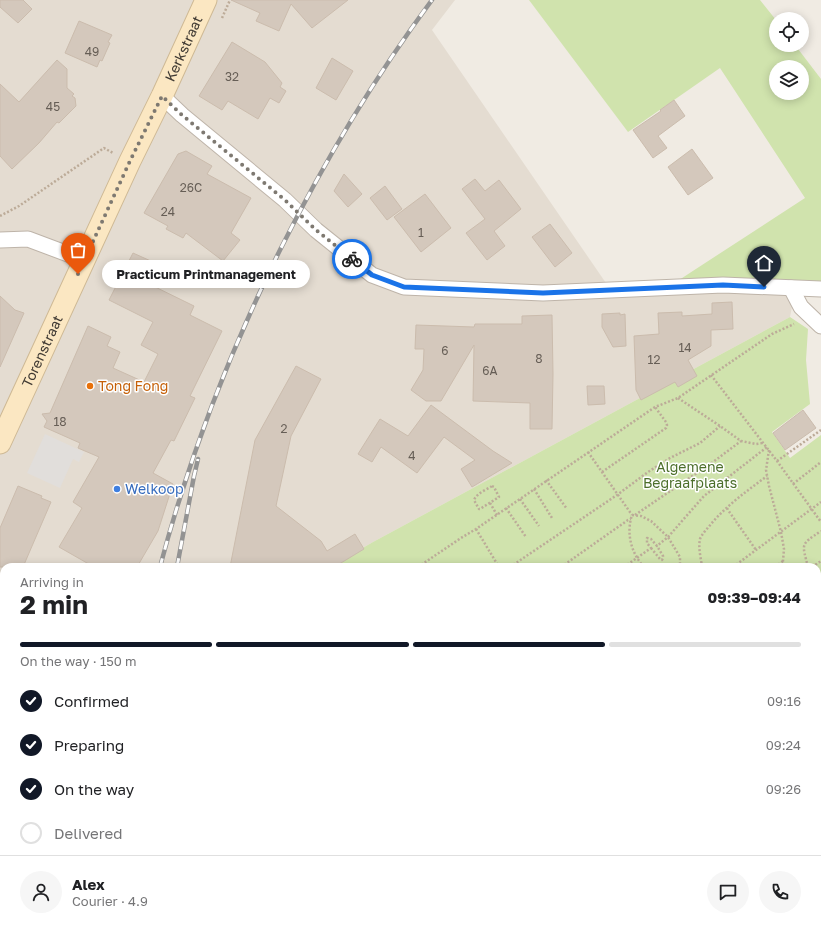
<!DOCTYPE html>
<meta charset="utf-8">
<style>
body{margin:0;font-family:"Golos Text",sans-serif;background:#f6f6f6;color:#202124;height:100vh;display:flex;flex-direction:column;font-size:15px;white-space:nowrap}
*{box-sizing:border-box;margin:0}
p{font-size:13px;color:#757577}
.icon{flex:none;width:22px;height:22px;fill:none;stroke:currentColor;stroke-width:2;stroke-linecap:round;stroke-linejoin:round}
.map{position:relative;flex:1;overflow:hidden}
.side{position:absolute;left:0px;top:563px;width:821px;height:372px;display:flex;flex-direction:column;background:#fff;border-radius:12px 12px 0 0;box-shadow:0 2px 10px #0003}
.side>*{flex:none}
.buttons{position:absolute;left:769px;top:12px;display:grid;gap:8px}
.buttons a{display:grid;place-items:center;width:40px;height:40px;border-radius:50%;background:#fff;box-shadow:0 2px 10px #0003;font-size:20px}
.pin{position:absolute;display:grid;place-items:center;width:34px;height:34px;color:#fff;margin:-41px -17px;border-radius:50% 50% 50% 0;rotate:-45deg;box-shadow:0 0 4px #0007}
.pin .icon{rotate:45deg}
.courier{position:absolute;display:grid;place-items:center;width:40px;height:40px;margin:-20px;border:3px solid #1a73e8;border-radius:50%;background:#fff;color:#222;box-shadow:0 1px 5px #0007}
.bubble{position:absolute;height:28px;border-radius:14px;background:#fff;box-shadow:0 2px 10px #0003;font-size:13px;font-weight:700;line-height:28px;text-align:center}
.headline em{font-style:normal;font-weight:700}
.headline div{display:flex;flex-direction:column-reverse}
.headline{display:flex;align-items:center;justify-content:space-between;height:68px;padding:0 20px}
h1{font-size:26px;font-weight:700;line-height:30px}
.bar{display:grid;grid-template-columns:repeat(4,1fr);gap:6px 4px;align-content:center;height:48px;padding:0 20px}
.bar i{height:5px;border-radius:3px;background:#e0e0e0}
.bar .on{background:#111827}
.bar p{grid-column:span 4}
.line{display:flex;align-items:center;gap:10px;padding:0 20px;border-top:1px solid #e0e0e0}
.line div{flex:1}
.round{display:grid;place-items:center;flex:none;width:42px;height:42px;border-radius:21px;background:#f6f6f6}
ol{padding:0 20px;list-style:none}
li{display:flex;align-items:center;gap:12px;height:44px}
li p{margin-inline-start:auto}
li .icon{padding:4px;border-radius:50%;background:#111827;color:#fff;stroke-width:4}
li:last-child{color:#757577}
li i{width:22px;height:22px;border:2px solid #e0e0e0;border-radius:50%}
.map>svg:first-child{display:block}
</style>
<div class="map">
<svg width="821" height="935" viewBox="0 0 821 935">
<rect width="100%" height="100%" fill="#f0ebe3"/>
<polygon fill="#e4dcd1" points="0,0 455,0 432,30 608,286 798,276 790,317 373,542 330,567 4,567 4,931 186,931 185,935 0,935"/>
<g fill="#d0e3ad" fill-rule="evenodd">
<path d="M529 0H760L776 20V45H795L821 79V283L679 280 805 198 720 68 628 132ZM776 67H802V93H776Z"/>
<polygon points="790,317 808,329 806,360 810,404 772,432 790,458 821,435 821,831 817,834 817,567 330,567 373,542"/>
<polygon points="186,931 670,931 664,935 185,935"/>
</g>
<polygon fill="#e1dedb" points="45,434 84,452 79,462 73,459 60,488 27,473"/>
<g fill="#d4c8bc" stroke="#cbbcad">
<polygon points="0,0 23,0 32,9 18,23 0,7"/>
<polygon points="231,0 348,0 312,28 291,4 279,31 256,21 260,13"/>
<polygon points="79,21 112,35 108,42 110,43 102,61 100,60 97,67 65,53"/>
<polygon points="232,42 265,62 282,83 280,87 286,91 279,103 270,98 258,119 228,101 222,110 199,96"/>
<polygon points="332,58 353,71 336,100 316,88"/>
<polygon points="57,60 67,69 67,88 74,94 72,96 75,98 76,106 59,123 57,122 39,143 12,169 0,156 0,84 19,102"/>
<polygon points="674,100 685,116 658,136 667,148 653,158 633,130 661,111 660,110"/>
<polygon points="692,149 713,178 688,195 668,167"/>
<polygon points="186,151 212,166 207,174 251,198 231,233 240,240 223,261 186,233 183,238 166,229 168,226 144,213 178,154"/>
<polygon points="344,174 362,194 348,207 334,191"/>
<polygon points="475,179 485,191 499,180 521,209 494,231 505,246 487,260 466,233 485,219 462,189"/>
<polygon points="385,186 402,209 387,220 370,198"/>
<polygon points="425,194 451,228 421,252 394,217"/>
<polygon points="550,224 572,253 555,267 532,237"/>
<polygon points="133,253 153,262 143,281 194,306 190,315 222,331 190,396 195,398 174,441 171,440 153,473 173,484 158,531 137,567 94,567 59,547 82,508 73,502 99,457 78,448 80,443 44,427 47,421 42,414 50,413 88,326 111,337 107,346 120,352 113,368 144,382 158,354 141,345 153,322 109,300"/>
<polygon points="0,296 15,310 24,313 0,367"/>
<polygon points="732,302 733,329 711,330 711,346 688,360 697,376 678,387 675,382 641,400 636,390 634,336 659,334 658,313 682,312 682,316 712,314 712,303"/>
<polygon points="620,313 620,315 625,314 626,346 613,347 602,327 602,314"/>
<polygon points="552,315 553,374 552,429 530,429 530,403 473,401 474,345 441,401 426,401 411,390 423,370 424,349 415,349 416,325 474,327 475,324 522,324 522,316"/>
<polygon points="296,366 321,379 291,436 276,506 321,541 327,551 355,534 364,549 336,566 336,567 230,567 255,440"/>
<polygon points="587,386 604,386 605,404 588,405"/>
<polygon points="431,405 493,451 512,463 472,487 461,469 475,460 444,437 417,473 381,447 372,462 358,454 380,419 408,436"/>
<polygon points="803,410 816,428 785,450 773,433"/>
<polygon points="18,486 42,496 41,498 51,502 23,567 0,567 0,528"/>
</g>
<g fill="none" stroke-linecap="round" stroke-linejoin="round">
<g stroke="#beb4a9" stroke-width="17">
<g id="minor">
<polyline points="162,96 182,115 285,200 316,230 372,275 404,287 543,293 723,285 821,289"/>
<polyline points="0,240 28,239 84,260"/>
<polyline points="791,288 801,307 821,326"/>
<polyline points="0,616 4,617"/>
<polyline points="0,864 4,860"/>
</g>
</g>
<g stroke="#ceb995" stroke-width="23">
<g id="secondary">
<path id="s1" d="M0 443 130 161 162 96 206 0"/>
</g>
</g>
<g stroke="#bcab98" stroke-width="2.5" stroke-dasharray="2 2" stroke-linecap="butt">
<polyline points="222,18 230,0"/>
<polyline points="0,216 19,206 104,148 113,153"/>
<polyline points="711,375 777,461 821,522"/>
<polyline points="678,398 720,426 741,441 756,444 763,443"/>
<polyline points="769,450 766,470 769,486 781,532 784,549 783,561 785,567"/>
<polyline points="588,452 632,515"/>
<polyline points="777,461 821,430"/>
<polyline points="602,472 666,428 667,425 666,422 655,407"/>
<polyline points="546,480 567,509"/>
<polyline points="793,484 821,462"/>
<path d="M492 486 494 487 499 497 480 509H479L474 500C477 493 486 490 492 486Z"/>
<polyline points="534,489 552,518"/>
<polyline points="520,499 539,526"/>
<polyline points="490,503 497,515"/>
<polyline points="506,508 526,537"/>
<polyline points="727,508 728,510 756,550"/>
<polyline points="635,515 713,462 741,441"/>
<polyline points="476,529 499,567"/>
<polyline points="651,548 660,559 662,560 663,558 663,556 657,546"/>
<polyline points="418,567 461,538 476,529 655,407 678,398 772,334 794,324"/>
<polyline points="510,567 617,495 648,472 670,458 700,443 713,432 720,426"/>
<polyline points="561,567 628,520 631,519"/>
<polyline points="624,567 651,548 647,543 647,538 651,539 657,546 668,537 704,496 767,447"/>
<path d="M644 567C631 553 626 533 632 515L641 516 651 521 668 537 680 557V567"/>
<path d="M702 567C701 558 698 548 700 539 702 534 707 529 711 524 727 505 747 491 767 476"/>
<polyline points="733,567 821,502"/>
<polyline points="775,567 783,561"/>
<path d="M808 567C802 543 800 545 821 531"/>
<polyline points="812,567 821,561"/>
<polyline points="817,593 818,594 821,592"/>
<polyline points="817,644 821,642"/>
<polyline points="817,687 821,684"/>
<polyline points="817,721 821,718"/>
<polyline points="817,732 821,737"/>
<polyline points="817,756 821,753"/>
<polyline points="817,792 821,790"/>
<polyline points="817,839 821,837"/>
<polyline points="247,931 251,935"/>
<polyline points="280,931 285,935"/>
<polyline points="342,931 343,935"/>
<polyline points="400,931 403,935"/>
<polyline points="450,931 453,935"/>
<polyline points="212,935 218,931"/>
<polyline points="300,935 303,931"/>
<polyline points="323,935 324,931"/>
<polyline points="351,935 366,931"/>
<polyline points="388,935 395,931"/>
<polyline points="462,935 467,931"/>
<polyline points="504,935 510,931"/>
<polyline points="548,935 555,931"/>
<polyline points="597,935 603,931"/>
<polyline points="668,935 674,931"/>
</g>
<use href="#minor" stroke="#fff" stroke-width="15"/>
<use href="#secondary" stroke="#fbe7c2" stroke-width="21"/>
<g stroke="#939393" stroke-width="4.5">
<g id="rail">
<path d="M160 567C189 457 230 351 280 250 324 162 374 78 432 0"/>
<polyline points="177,567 194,476 198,459"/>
<polyline points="103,935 103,931"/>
<polyline points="127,935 127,931"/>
</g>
</g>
<use href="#rail" stroke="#fff" stroke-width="3" stroke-dasharray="9" stroke-linecap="butt"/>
</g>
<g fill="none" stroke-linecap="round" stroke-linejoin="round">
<polyline stroke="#7e7971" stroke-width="4" stroke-dasharray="0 7.2" points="78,274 130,161 162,96 182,115 285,200 316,230 352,259"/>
<polyline stroke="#1a73e8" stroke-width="5" points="352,259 372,275 404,287 543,293 723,285 764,287"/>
</g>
<circle fill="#e8710a" stroke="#fff" stroke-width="1.5" cx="90" cy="386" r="4"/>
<circle fill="#3f7fe0" stroke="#fff" stroke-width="1.5" cx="117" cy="489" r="4"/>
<g text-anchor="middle" stroke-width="3" stroke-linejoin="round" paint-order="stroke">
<g font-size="12" fill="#665e56">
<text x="92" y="56">49</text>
<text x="232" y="81">32</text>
<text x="53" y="111">45</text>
<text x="191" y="192">26C</text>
<text x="168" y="216">24</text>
<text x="421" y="237">1</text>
<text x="685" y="352">14</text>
<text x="445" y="355">6</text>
<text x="539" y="363">8</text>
<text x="654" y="364">12</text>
<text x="490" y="375">6A</text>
<text x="60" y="426">18</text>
<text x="284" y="433">2</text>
<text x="412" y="460">4</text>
</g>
<g font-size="14" fill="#413b34" stroke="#fff">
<text dy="5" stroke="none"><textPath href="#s1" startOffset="435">Kerkstraat</textPath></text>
<text dy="5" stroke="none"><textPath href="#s1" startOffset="101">Torenstraat</textPath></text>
</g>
<g font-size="14" fill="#c56008" stroke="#fff" text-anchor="start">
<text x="98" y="391">Tong Fong</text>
</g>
<g font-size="14" fill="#4c6f2b" stroke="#fff">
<text x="690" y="472">Algemene<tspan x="690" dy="16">Begraafplaats</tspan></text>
</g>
<g font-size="14" fill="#366cbe" stroke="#fff" text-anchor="start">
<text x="125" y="494">Welkoop</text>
</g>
</g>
</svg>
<div class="buttons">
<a><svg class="icon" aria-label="locate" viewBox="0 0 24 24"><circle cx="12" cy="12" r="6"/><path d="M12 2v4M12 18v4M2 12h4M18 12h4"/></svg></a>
<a><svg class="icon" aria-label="layers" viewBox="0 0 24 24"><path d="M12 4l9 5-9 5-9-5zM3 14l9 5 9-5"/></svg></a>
</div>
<div class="pin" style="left:78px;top:274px;background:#ea580c"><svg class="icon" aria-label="bag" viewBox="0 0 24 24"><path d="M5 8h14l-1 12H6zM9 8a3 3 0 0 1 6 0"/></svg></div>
<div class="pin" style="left:764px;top:287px;background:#1f2937"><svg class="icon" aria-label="home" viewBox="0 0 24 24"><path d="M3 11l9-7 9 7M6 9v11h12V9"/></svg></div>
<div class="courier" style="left:352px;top:259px"><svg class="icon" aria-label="bike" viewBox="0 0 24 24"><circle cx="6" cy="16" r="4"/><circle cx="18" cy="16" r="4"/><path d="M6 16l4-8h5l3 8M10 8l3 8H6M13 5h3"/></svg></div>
<div class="bubble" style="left:102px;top:260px;width:208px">Practicum Printmanagement</div>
<section class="side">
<div class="headline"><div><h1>2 min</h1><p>Arriving in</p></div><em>09:39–09:44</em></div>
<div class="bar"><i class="on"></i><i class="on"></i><i class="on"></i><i></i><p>On the way · 150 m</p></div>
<ol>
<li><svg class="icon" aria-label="check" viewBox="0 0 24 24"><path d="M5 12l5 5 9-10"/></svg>Confirmed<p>09:16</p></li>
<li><svg class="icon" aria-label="check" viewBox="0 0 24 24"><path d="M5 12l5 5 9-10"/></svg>Preparing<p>09:24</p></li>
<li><svg class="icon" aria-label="check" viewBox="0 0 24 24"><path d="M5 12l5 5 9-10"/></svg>On the way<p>09:26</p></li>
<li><i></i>Delivered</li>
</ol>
<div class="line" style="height:72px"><a class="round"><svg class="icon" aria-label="person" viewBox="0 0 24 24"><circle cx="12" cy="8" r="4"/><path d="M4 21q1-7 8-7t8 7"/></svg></a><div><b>Alex</b><p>Courier · 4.9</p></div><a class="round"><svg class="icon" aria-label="chat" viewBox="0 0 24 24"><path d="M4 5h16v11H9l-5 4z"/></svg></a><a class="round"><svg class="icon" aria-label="phone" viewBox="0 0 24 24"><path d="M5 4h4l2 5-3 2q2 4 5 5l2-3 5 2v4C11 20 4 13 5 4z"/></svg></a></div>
</section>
</div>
